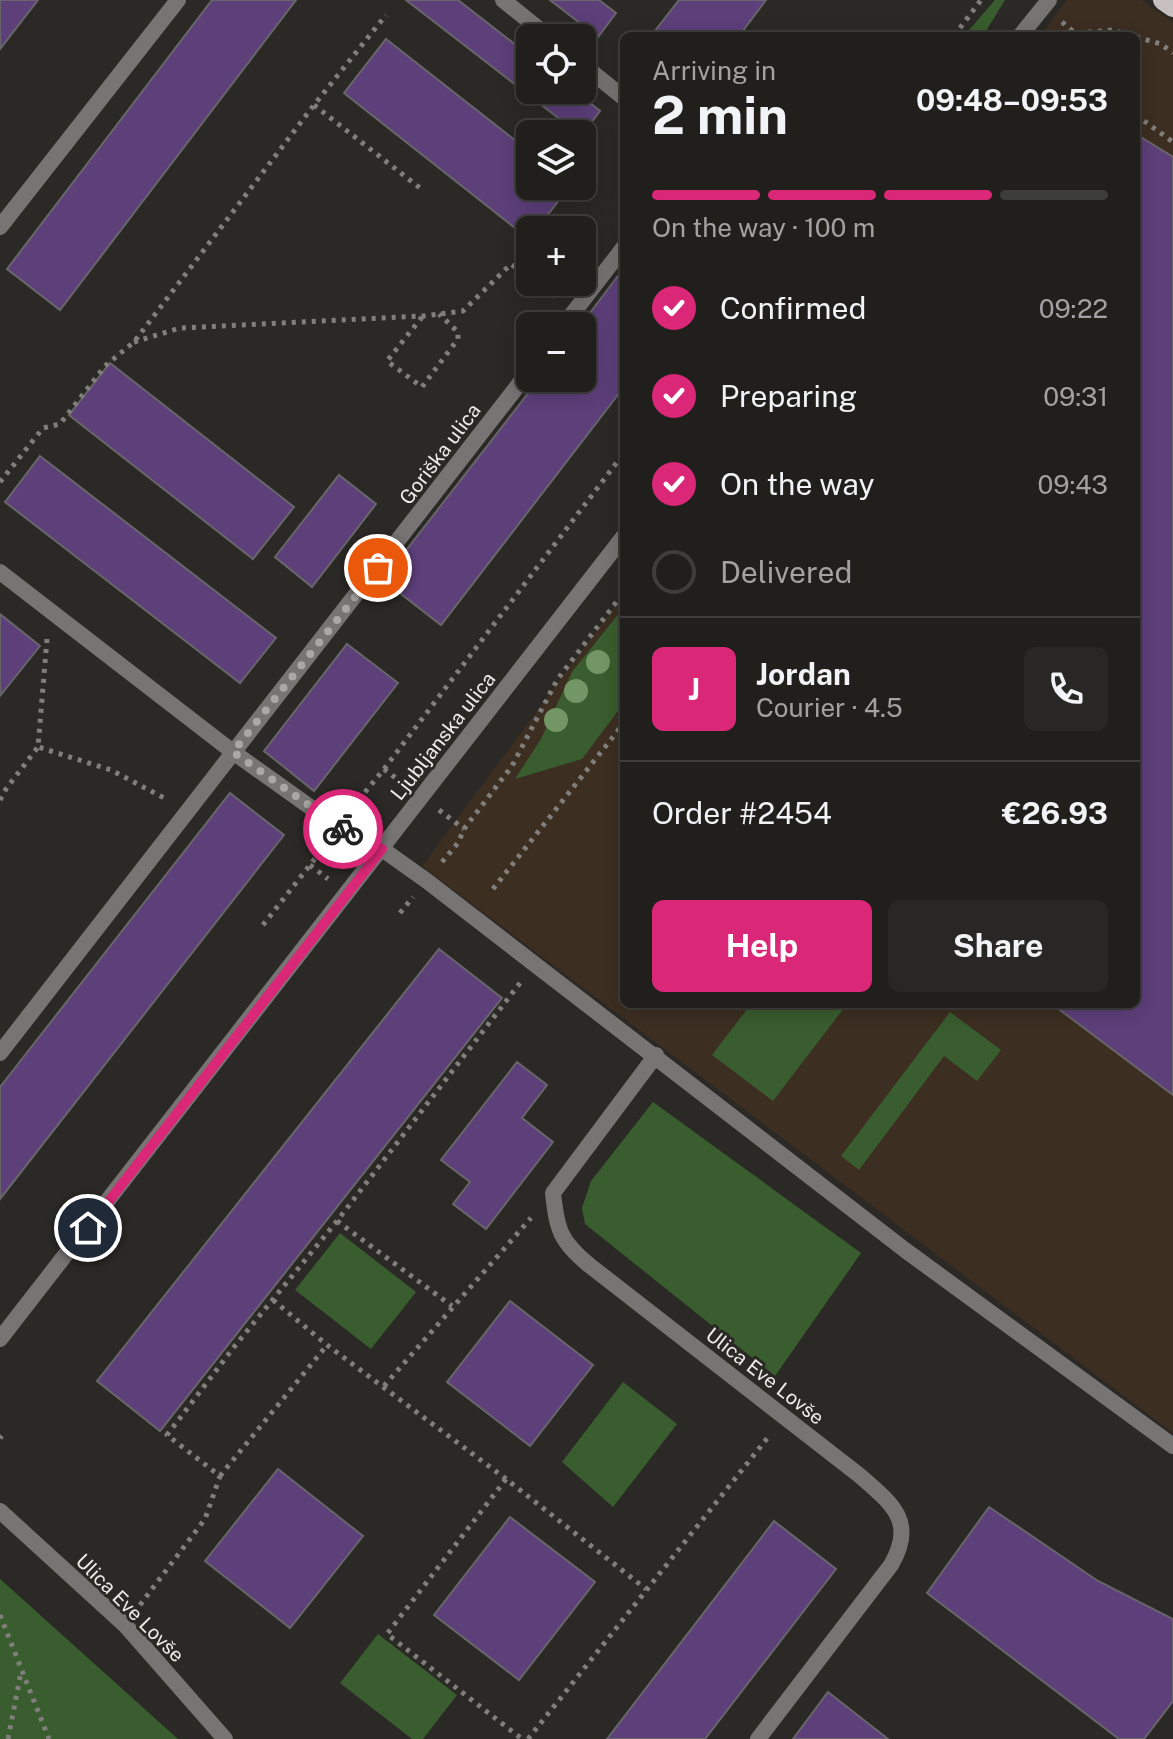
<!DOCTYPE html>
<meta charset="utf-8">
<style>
body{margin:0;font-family:"Public Sans",sans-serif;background:#282725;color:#f1f3f6;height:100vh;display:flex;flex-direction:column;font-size:30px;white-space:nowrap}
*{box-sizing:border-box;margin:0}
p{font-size:26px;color:#a2a2a3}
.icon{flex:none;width:44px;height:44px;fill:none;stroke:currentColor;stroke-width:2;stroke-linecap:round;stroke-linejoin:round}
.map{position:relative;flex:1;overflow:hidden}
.details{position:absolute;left:620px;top:32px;width:520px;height:976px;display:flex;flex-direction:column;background:#201f1c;border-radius:12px;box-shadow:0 4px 20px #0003,0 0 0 2px #3d3d3b}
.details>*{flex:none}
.fabs{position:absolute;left:516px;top:24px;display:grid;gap:16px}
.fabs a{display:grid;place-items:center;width:80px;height:80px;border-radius:12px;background:#201f1c;box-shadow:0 4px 20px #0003,0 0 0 2px #3d3d3b;font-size:40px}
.pin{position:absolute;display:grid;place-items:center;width:68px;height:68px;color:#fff;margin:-34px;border:4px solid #fff;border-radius:50%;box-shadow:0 2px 8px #0007}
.courier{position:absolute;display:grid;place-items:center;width:80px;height:80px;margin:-40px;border:6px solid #db2777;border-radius:50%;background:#fff;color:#222;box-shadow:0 2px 10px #0007}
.head em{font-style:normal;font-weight:700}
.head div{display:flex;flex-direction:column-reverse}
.head{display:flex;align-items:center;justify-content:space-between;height:136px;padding:0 32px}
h1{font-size:52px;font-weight:700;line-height:60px}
.bar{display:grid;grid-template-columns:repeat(4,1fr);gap:12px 8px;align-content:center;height:96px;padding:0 32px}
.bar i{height:10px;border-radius:6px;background:#3d3d3b}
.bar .active{background:#db2777}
.bar p{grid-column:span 4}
.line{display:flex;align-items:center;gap:20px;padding:0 32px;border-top:2px solid #3d3d3b}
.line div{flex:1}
.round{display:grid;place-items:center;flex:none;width:84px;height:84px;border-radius:12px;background:#282725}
ol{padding:0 32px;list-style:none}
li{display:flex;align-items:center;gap:24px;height:88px}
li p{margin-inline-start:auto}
li .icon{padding:8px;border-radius:50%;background:#db2777;color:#fff;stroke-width:4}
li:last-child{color:#a2a2a3}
li i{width:44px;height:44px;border:4px solid #3d3d3b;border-radius:50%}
.primary-button{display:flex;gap:16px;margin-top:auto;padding:16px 32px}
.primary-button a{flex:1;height:92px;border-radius:12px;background:#db2777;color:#fff;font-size:32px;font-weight:700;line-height:92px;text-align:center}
.primary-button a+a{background:#282725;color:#f1f3f6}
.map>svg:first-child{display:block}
</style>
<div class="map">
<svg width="1173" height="1739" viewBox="0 0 1173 1739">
<rect width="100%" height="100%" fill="#2b2925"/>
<polygon fill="#3c2e21" points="1067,0 1141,0 1173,22 1173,1433 422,866 624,594 624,1004 1136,1004 1136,36 1040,36"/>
<g fill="#395d2e">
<polygon points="995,0 1005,0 983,36 964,36"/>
<polygon points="624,607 624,703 582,759 515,779 541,739 572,672"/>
<polygon points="751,1004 847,1004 773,1101 712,1055"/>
<polygon points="950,1012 1001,1050 977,1081 944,1056 859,1170 841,1156"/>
<polygon points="653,1102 861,1253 775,1376 585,1224 582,1208 591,1181"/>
<polygon points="340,1233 416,1292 371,1349 295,1290"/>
<polygon points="623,1382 677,1424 613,1507 562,1462"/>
<polygon points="0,1579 19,1596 178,1739 0,1739"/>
<polygon points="378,1634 457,1695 423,1739 412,1739 340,1683"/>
</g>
<g fill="#5d3f7a" stroke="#68666b" stroke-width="2">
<polygon points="0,0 38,0 0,49"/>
<polygon points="212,0 296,0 60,310 7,269"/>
<polygon points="406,0 458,0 530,56 530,90 574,90 600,111 582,135 579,134"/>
<polygon points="550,0 599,0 616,13 598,37"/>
<polygon points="679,0 766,0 739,36 651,36"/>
<polygon points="386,39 530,152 530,186 570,186 536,230 530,230 529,239 344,93"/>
<polygon points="1136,134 1173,157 1173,1095 1052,1004 1136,1004"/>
<polygon points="624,268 624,387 441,625 383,580 540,378 582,378 582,326 580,326"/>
<polygon points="110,363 294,507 253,559 69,415"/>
<polygon points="40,456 276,638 240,683 5,502"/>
<polygon points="339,475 376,504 312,587 275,557"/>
<polygon points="0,614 40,646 0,696"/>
<polygon points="347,644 398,683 314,791 264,751"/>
<polygon points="230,793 284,835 0,1199 0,1087"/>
<polygon points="439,949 502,998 160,1431 97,1381"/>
<polygon points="517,1062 547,1085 522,1118 553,1142 486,1229 453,1204 470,1182 441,1160"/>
<polygon points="510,1301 593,1365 530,1446 447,1382"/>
<polygon points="278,1469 363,1536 290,1628 205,1561"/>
<polygon points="989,1507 1098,1581 1173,1619 1173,1701 1144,1739 1119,1739 927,1593"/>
<polygon points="510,1517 595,1582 519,1680 434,1615"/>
<polygon points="774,1521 836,1569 705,1739 607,1739"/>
<polygon points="828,1692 888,1739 793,1739"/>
</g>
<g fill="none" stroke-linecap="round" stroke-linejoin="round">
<g stroke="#807f7b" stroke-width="5" stroke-dasharray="4 6" stroke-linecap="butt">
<polyline points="1062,22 1075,33 1113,30 1132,36"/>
<polyline points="954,36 981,0"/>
<polyline points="1136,37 1161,44 1173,53"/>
<polyline points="314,105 420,188"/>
<polyline points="1136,115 1173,142"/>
<polyline points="535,282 555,297"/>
<polyline points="422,317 387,361 422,387 458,339 458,332 439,314"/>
<polyline points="134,342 180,328 423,316 463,311 511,264 530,278"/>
<polyline points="0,482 43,428 60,424 105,366 134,342 314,105 386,15"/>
<polyline points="47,639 38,747 111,770 168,800"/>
<polyline points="384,769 402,783"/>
<polyline points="0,800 6,789 38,747"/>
<polyline points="351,806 356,803 384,769 624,453"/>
<polyline points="439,810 464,829"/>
<polyline points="442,862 458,843 464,829 512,766 557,680 624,592"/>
<polyline points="310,865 328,879"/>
<polyline points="493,889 620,728"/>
<polyline points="400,913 413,897"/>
<polyline points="263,925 317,856 320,844"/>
<polyline points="337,1221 452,1306"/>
<polyline points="273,1300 327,1345 506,1479 646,1589"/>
<polyline points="384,1386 531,1218"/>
<polyline points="0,1438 2,1436"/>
<polyline points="220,1476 327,1345"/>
<polyline points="506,1479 387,1634 522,1739"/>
<polyline points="140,1605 205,1519 220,1476 167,1435 234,1347 337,1221 520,983"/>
<polyline points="0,1615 49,1739"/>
<polyline points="8,1739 21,1672"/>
<polyline points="528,1739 769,1436"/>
</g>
<g stroke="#777474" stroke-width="16">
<polyline points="503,0 550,38"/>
<polyline points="582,64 624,98"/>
<polyline points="0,227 178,0"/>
<polyline points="563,326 624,247"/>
<polyline points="0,572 233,752 334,824 382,849 427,881 905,1250 1173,1446"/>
<polyline points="0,1053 530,370"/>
<path d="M656 1055 553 1193C557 1230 560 1241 589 1265L859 1475C891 1503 917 1521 891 1565L758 1739"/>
</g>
<g stroke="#777474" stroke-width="16">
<polyline points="1020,36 1049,0"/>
<polyline points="0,1339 624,536"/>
<polyline points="0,1511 125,1625 225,1739"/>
</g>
<polyline stroke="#c6c0be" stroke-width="20" points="1163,0 1173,7"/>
</g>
<g fill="#739666">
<circle cx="598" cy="662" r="12"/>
<circle cx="576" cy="691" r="12"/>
<circle cx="556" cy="720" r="12"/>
</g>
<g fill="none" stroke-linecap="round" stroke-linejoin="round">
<polyline stroke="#a9a8a4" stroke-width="8" stroke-dasharray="0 14.4" points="343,829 233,752 378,568"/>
<polyline stroke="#db2777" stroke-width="10" points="88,1228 382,849 343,829"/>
</g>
<g text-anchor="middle" stroke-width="6" stroke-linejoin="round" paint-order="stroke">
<g font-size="20" fill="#edece9" stroke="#2b2925">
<text transform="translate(440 454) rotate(-53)" y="7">Goriška ulica</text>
<text transform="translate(443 736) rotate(-52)" y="7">Ljubljanska ulica</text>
<text transform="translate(765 1376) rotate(38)" y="7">Ulica Eve Lovše</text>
<text transform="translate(130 1608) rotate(45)" y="7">Ulica Eve Lovše</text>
</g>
</g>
</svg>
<div class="fabs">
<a><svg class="icon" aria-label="locate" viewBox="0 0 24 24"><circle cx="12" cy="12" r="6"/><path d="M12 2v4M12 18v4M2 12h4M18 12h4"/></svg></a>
<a><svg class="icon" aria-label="layers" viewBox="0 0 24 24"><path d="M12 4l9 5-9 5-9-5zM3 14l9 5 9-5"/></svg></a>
<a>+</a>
<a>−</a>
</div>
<div class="pin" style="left:378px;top:568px;background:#ea580c"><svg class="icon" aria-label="bag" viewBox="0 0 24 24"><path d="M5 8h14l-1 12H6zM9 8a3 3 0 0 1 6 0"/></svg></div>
<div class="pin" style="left:88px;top:1228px;background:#1f2937"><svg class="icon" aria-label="home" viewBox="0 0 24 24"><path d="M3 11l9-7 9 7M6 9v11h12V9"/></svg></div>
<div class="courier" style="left:343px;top:829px"><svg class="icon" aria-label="bike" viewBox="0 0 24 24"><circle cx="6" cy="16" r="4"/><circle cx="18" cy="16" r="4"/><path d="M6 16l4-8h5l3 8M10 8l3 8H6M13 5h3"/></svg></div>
<section class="details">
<div class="head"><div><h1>2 min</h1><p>Arriving in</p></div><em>09:48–09:53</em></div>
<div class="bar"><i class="active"></i><i class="active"></i><i class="active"></i><i></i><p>On the way · 100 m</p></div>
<ol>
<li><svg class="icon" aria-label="check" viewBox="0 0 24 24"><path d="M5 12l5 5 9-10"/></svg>Confirmed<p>09:22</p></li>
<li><svg class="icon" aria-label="check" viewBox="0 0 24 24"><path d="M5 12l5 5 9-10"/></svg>Preparing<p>09:31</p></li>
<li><svg class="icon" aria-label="check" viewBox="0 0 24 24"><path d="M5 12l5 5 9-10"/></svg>On the way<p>09:43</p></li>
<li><i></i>Delivered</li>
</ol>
<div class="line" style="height:144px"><b class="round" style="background:#db2777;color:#fff">J</b><div><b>Jordan</b><p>Courier · 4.5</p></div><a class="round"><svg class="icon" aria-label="phone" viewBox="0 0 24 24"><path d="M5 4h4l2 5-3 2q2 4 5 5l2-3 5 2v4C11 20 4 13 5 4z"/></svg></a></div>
<div class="line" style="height:104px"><div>Order #2454</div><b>€26.93</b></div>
<div class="primary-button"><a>Help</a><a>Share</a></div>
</section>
</div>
